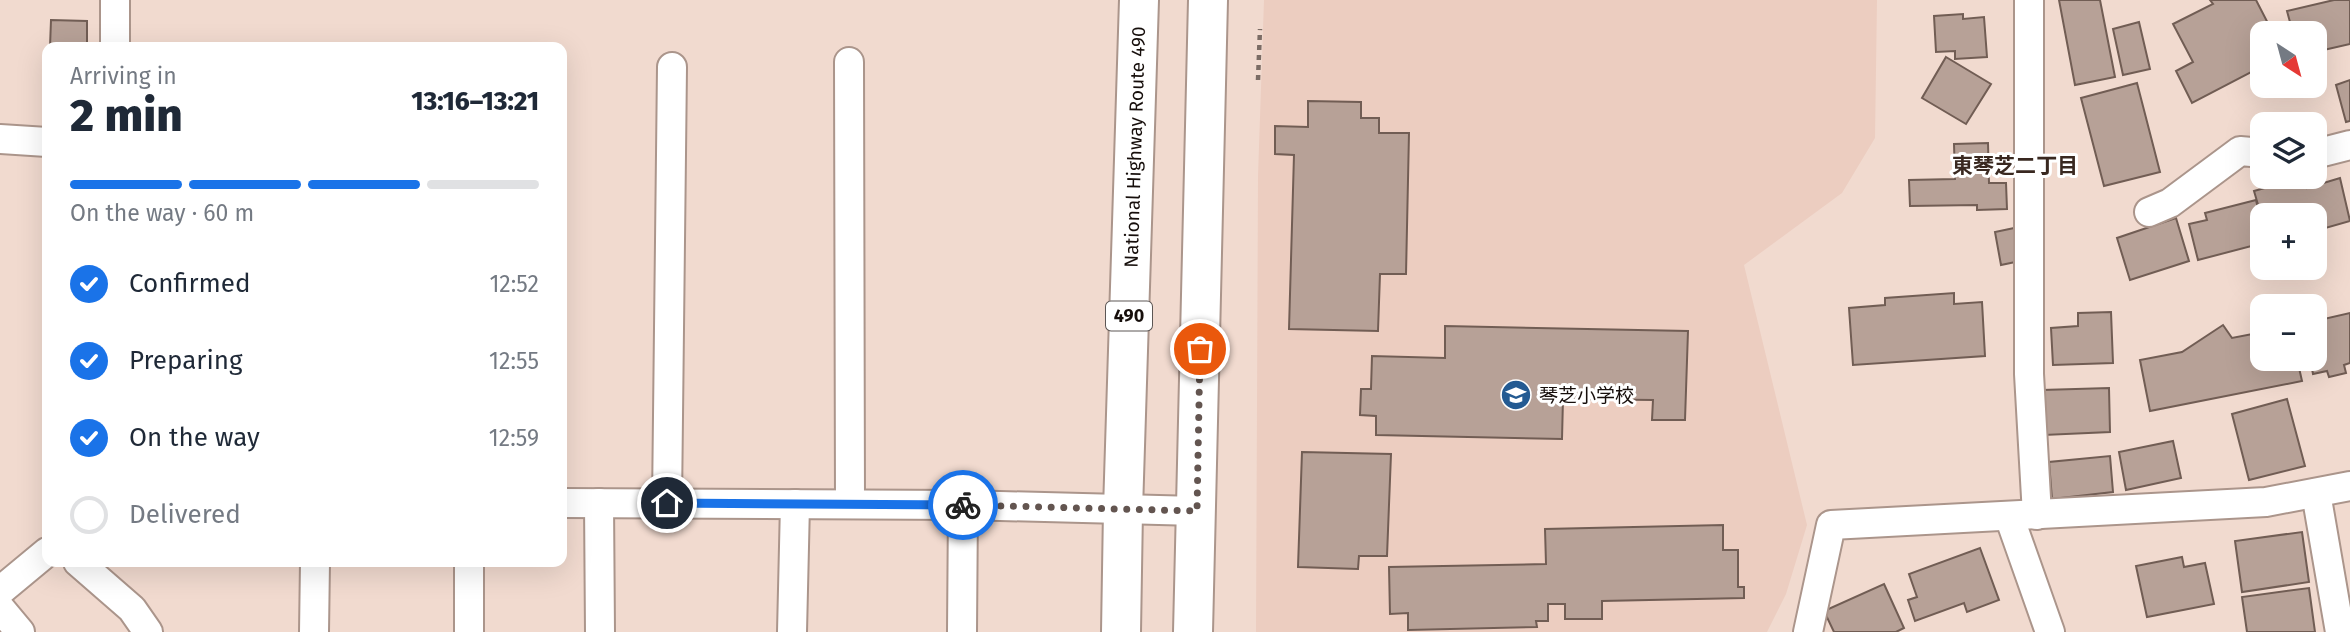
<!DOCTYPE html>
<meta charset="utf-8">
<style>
body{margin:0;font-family:"Fira Sans","Noto Sans JP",sans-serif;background:#f2f2f3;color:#1f2937;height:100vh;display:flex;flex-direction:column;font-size:26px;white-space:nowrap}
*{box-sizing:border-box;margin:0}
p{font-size:23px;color:#747a83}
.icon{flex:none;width:38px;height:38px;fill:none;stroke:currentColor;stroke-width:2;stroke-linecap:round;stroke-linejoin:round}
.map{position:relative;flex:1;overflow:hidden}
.drawer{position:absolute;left:42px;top:42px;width:525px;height:525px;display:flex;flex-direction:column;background:#fff;border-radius:14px;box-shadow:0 7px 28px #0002}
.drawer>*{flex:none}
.needle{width:46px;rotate:144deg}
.tools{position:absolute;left:2250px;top:21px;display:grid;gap:14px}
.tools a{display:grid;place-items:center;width:77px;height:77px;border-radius:14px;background:#fff;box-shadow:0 7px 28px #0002;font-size:35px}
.pin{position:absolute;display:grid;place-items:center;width:60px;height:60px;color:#fff;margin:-30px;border:4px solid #fff;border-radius:50%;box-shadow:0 2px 7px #0007}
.courier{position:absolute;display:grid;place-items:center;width:70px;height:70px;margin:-35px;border:5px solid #1a73e8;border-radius:50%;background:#fff;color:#222;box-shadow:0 2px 9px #0007}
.headline em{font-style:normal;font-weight:800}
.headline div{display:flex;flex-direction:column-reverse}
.headline{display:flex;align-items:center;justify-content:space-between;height:119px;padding:0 28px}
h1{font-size:46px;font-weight:800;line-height:52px}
.bar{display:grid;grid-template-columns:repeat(4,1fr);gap:10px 7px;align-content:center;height:84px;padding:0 28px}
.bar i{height:9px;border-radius:5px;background:#e0e1e3}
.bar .active{background:#1a73e8}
.bar p{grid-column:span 4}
ol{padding:0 28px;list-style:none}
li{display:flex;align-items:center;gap:21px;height:77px}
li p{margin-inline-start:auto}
li .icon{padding:7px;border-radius:50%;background:#1a73e8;color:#fff;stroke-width:4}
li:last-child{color:#747a83}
li i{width:38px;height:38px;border:4px solid #e0e1e3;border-radius:50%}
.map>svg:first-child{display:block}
</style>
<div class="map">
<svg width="2350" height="632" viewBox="0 0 2350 632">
<rect width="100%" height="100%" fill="#f1dacf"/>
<polygon fill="#eccdc0" points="1264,0 1877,0 1875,138 1842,193 1744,265 1807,525 1786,594 1767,632 1256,632 1258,176"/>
<g fill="#b7a197" stroke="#715d54" stroke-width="2">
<polygon points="2059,0 2100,0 2115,77 2075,85"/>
<polygon points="2210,0 2256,0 2273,33 2263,33 2263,66 2192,103 2176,71 2193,62 2173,24 2213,4"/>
<polygon points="2334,0 2350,0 2350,44 2315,52 2315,33 2293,33 2287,11"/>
<polygon points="1963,14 1963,19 1984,17 1987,57 1955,59 1955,51 1936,52 1934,16"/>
<polygon points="51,20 87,21 87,47 50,47"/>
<polygon points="2139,22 2150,69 2123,75 2113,29"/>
<polygon points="1946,57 1991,84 1966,124 1922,98"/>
<polygon points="2350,80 2350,121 2346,122 2336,85"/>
<polygon points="2137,83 2160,172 2104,186 2081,98"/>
<polygon points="1308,101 1361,102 1361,118 1379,118 1379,133 1409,133 1406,274 1380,274 1378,331 1289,329 1294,155 1275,154 1275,126 1308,127"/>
<polygon points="1988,143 1989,183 2006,183 2007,209 1977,210 1977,205 1910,206 1909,180 1955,179 1954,144"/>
<polygon points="2304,177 2307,188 2340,178 2350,221 2315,231 2315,215 2263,215 2263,222 2254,191"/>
<polygon points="2256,200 2263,229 2263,243 2198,260 2189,224 2207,220 2205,213"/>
<polygon points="2176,218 2189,261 2130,280 2117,238"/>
<polygon points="2019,227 2025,260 2001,265 1995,232"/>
<polygon points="1954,293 1954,304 1982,302 1985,356 1853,365 1849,308 1885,305 1885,298"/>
<polygon points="2111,312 2113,363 2053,365 2051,328 2078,326 2078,313"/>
<polygon points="2350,313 2350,363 2344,365 2346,373 2329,377 2327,371 2313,374 2310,359 2315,359 2315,321"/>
<polygon points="2223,325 2232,338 2263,332 2263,359 2297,359 2302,381 2150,411 2140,360 2182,352"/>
<polygon points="1445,326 1688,331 1685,420 1652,420 1653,400 1563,399 1562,439 1376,435 1376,416 1360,415 1361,389 1371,389 1372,356 1445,358"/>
<polygon points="2109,388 2110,432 2044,435 2042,390"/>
<polygon points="2287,399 2305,466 2249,480 2232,414"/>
<polygon points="2173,441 2181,478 2126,490 2119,452"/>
<polygon points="1302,452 1391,454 1387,556 1359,556 1358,569 1298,567"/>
<polygon points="2110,456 2113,492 2052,499 2049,462"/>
<polygon points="1723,525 1723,550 1738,550 1738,587 1744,587 1744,598 1602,601 1602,619 1565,619 1565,604 1548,604 1548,621 1536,621 1537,627 1408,630 1408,613 1390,614 1389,567 1546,564 1545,529"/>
<polygon points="2302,532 2309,582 2242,592 2235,541"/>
<polygon points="1980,548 1999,600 1967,612 1964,603 1915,621 1908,600 1917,597 1909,574"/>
<polygon points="2182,557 2184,567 2205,563 2214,604 2147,617 2136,566"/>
<polygon points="1884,584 1904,628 1896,632 1834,632 1824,611"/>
<polygon points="2309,588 2315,632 2247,632 2242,597"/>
</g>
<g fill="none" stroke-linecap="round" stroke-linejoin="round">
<g stroke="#ab958b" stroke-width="32">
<g id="street">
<polyline points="115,0 115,47"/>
<polyline points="2029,0 2029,374 2037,515"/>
<polyline points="849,62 850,504"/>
<polyline points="0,139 47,142"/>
<polyline points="2315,154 2350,145"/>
<polyline points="2149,212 2170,203 2240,151 2263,153"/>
<polyline points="2316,493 2340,632"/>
<polyline points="562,503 963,505 1197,511"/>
<polyline points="599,503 600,632"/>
<polyline points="667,503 672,67"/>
<polyline points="2009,516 2050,632"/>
<polyline points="78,562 132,609 148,632"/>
<polyline points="469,562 469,632"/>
<polyline points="0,591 47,552"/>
<polyline points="0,608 20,632"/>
<polyline points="314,632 315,562"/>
<polyline points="792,632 795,504"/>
<polyline points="962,632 963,505"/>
<polyline points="1808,632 1831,525 2266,502 2350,486"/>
</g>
</g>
<g stroke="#ab958b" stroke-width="42">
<g id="highway">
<path id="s1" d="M1121 632 1123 510 1139 0"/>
<polyline points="1193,632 1208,0"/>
</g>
</g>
<polyline stroke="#7b6c65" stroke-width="4.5" stroke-dasharray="5 5" stroke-linecap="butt" points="1258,80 1260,29"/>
<use href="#street" stroke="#fff" stroke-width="28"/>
<use href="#highway" stroke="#fff" stroke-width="38"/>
</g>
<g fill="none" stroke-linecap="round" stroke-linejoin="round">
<polyline stroke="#635550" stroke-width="7" stroke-dasharray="0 12.6" points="963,505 1197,511 1200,349"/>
<polyline stroke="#1a73e8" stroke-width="9" points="667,503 963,505"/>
</g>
<defs>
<g id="school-disc" transform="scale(1.575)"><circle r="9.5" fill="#235a92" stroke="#fff"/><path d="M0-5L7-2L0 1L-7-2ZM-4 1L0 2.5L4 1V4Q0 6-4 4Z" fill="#fff"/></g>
</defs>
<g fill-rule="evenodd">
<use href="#school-disc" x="1516" y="395"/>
</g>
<g text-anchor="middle" stroke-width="6" stroke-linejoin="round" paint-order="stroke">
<rect fill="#fff" stroke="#5c5654" stroke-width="2" x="1106" y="301.5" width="46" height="29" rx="5"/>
<g font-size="18" font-weight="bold" fill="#160e0b">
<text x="1129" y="322">490</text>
</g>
<g font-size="19" fill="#160e0b" stroke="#fff">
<text dy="7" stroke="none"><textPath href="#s1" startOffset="485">National Highway Route 490</textPath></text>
</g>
<g font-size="19" fill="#160e0b" stroke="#fff" text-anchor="start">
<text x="1539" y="402">琴芝小学校</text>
</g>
<g font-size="21" font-weight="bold" fill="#392820" stroke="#fff">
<text x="2015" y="173">東琴芝二丁目</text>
</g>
</g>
</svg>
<div class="tools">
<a><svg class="needle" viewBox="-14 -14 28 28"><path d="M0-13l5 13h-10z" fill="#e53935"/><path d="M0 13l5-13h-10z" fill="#747a83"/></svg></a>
<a><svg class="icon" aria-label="layers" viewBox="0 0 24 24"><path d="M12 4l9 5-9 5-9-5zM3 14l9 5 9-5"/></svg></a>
<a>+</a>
<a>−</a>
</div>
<div class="pin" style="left:1200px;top:349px;background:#ea580c"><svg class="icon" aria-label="bag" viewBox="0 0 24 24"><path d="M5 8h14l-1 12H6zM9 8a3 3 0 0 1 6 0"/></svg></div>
<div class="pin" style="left:667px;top:503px;background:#1f2937"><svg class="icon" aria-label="home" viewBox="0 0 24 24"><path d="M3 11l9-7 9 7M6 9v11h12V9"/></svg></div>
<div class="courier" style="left:963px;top:505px"><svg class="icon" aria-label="bike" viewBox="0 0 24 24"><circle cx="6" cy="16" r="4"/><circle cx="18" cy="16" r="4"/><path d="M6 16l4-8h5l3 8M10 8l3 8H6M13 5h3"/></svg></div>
<section class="drawer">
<div class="headline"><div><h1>2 min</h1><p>Arriving in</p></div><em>13:16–13:21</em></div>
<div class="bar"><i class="active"></i><i class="active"></i><i class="active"></i><i></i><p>On the way · 60 m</p></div>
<ol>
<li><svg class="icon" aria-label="check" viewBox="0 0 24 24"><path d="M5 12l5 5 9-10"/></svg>Confirmed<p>12:52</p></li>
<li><svg class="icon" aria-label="check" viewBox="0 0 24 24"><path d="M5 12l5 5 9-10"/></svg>Preparing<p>12:55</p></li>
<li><svg class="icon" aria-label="check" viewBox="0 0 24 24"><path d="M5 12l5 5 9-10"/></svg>On the way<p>12:59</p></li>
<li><i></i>Delivered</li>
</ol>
</section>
</div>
